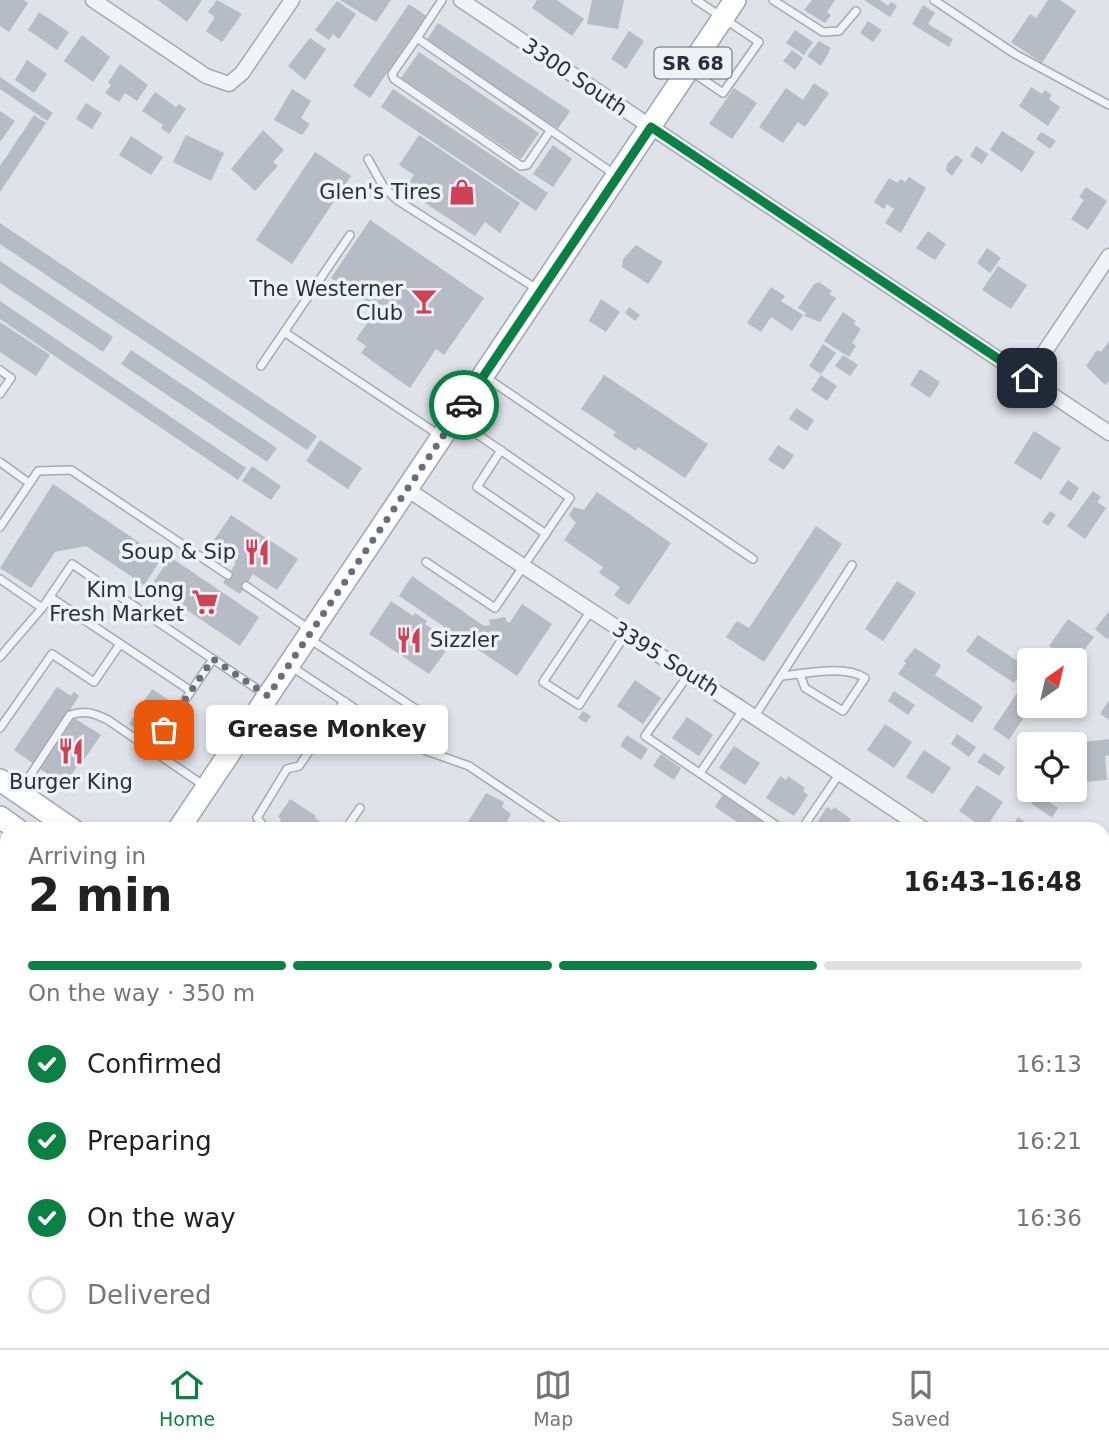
<!DOCTYPE html>
<meta charset="utf-8">
<style>
body{margin:0;font-family:"DejaVu Sans",sans-serif;background:#f2f2f2;color:#222;height:100vh;display:flex;flex-direction:column;font-size:26px;white-space:nowrap}
*{box-sizing:border-box;margin:0}
p{font-size:23px;color:#767676}
.icon{flex:none;width:38px;height:38px;fill:none;stroke:currentColor;stroke-width:2;stroke-linecap:round;stroke-linejoin:round}
.map{position:relative;flex:1;overflow:hidden}
.side{position:absolute;left:0px;top:822px;width:1110px;height:527px;display:flex;flex-direction:column;background:#fff;border-radius:21px 21px 0 0;box-shadow:0 4px 10px #0003}
.side>*{flex:none}
.needle{width:46px;rotate:34deg}
.fabs{position:absolute;left:1017px;top:648px;display:grid;gap:14px}
.fabs a{display:grid;place-items:center;width:70px;height:70px;border-radius:7px;background:#fff;box-shadow:0 4px 10px #0003;font-size:35px}
.pin{position:absolute;display:grid;place-items:center;width:60px;height:60px;color:#fff;margin:-30px;border-radius:14px;box-shadow:0 4px 10px #0006}
.courier{position:absolute;display:grid;place-items:center;width:70px;height:70px;margin:-35px;border:5px solid #0b8043;border-radius:50%;background:#fff;color:#222;box-shadow:0 2px 9px #0007}
.bubble{position:absolute;height:49px;border-radius:7px;background:#fff;box-shadow:0 4px 10px #0003;font-size:23px;font-weight:600;line-height:49px;text-align:center}
.head em{font-style:normal;font-weight:600}
.head div{display:flex;flex-direction:column-reverse}
.head{display:flex;align-items:center;justify-content:space-between;height:119px;padding:0 28px}
h1{font-size:46px;font-weight:600;line-height:52px}
.bar{display:grid;grid-template-columns:repeat(4,1fr);gap:10px 7px;align-content:center;height:84px;padding:0 28px}
.bar i{height:9px;border-radius:5px;background:#e0e0e0}
.bar .active{background:#0b8043}
.bar p{grid-column:span 4}
ol{padding:0 28px;list-style:none}
li{display:flex;align-items:center;gap:21px;height:77px}
li p{margin-inline-start:auto}
li .icon{padding:7px;border-radius:50%;background:#0b8043;color:#fff;stroke-width:4}
li:last-child{color:#767676}
li i{width:38px;height:38px;border:4px solid #e0e0e0;border-radius:50%}
.dock{display:flex;justify-content:space-around;align-items:center;height:98px;border-top:2px solid #e0e0e0;background:#fff;font-size:19px;color:#767676}
.dock a{display:grid;justify-items:center;gap:4px}
.dock .active{color:#0b8043}
.map>svg:first-child{display:block}
</style>
<div class="map">
<svg width="1109" height="1348" viewBox="0 0 1109 1348">
<rect width="100%" height="100%" fill="#dfe2e8"/>
<g fill="#b6bbc5">
<polygon points="0,0 24,0 28,3 9,32 0,26"/>
<polygon points="158,0 202,0 187,22"/>
<polygon points="217,0 242,14 222,42 206,31 215,17 208,12"/>
<polygon points="340,0 391,0 376,22"/>
<polygon points="537,0 557,0 584,19 572,36 532,8"/>
<polygon points="592,0 624,0 618,29 587,24"/>
<polygon points="812,0 835,0 827,12 831,15 825,23 804,10"/>
<polygon points="864,0 880,0 888,6 891,2 897,6 890,17"/>
<polygon points="1048,0 1060,0 1076,11 1042,63 1011,42 1030,14 1036,18"/>
<polygon points="337,1 356,14 339,39 333,34 329,40 315,30"/>
<polygon points="409,4 426,16 370,98 353,86"/>
<polygon points="923,5 935,13 928,24 953,39 949,47 912,24"/>
<polygon points="39,12 69,32 57,50 28,30"/>
<polygon points="868,21 882,30 873,42 860,33"/>
<polygon points="438,23 570,111 558,129 426,41"/>
<polygon points="795,30 813,42 804,55 786,43"/>
<polygon points="629,31 644,41 626,69 611,59"/>
<polygon points="82,35 110,57 93,82 64,61"/>
<polygon points="310,38 326,49 305,80 288,66"/>
<polygon points="819,41 831,48 821,66 807,56"/>
<polygon points="792,50 803,58 795,70 783,61"/>
<polygon points="419,52 539,133 521,159 401,78"/>
<polygon points="27,60 47,74 34,93 15,80"/>
<polygon points="120,64 148,85 137,101 125,93 119,102 105,93 111,85 108,83"/>
<polygon points="0,77 53,113 47,121 0,89"/>
<polygon points="814,83 829,93 805,127 798,122 783,143 759,127 786,88 803,100"/>
<polygon points="1031,87 1042,94 1045,90 1052,95 1049,99 1060,107 1048,126 1019,106"/>
<polygon points="734,88 757,103 732,139 709,124"/>
<polygon points="292,89 311,101 301,118 310,124 302,135 274,120"/>
<polygon points="393,89 548,193 536,211 381,107"/>
<polygon points="155,92 176,107 179,104 186,109 169,134 161,128 163,125 142,111"/>
<polygon points="86,103 102,113 92,129 76,119"/>
<polygon points="0,111 15,121 0,142"/>
<polygon points="34,115 46,123 0,192 0,166"/>
<polygon points="263,130 284,150 273,162 278,166 255,191 231,169"/>
<polygon points="1002,131 1035,152 1022,172 990,150"/>
<polygon points="1041,132 1056,141 1050,149 1036,139"/>
<polygon points="186,135 224,153 211,181 173,162"/>
<polygon points="419,135 520,203 500,233 485,222 475,236 404,189 414,175 399,165"/>
<polygon points="131,136 163,157 151,175 119,155"/>
<polygon points="553,145 572,159 553,187 533,174"/>
<polygon points="976,146 988,154 982,164 970,156"/>
<polygon points="315,152 351,176 292,264 256,240"/>
<polygon points="956,155 963,160 952,176 946,170 947,164"/>
<polygon points="909,177 926,188 901,233 885,223 894,209 887,204 884,209 874,202 889,178 898,183 900,179 905,182"/>
<polygon points="1086,187 1107,201 1088,230 1071,219 1084,200 1079,197"/>
<polygon points="370,220 484,298 444,355 436,349 410,388 361,353 366,346 356,339 377,309 331,278"/>
<polygon points="0,223 317,436 307,450 0,244"/>
<polygon points="928,231 946,244 935,260 916,248"/>
<polygon points="636,245 663,262 648,284 622,267 623,259"/>
<polygon points="987,248 1001,258 990,273 977,263"/>
<polygon points="0,261 113,337 103,352 0,283"/>
<polygon points="998,266 1027,285 1011,309 982,290"/>
<polygon points="819,282 832,291 829,294 836,298 820,322 804,316 806,313 798,308 814,284"/>
<polygon points="771,287 785,296 781,301 803,315 792,331 771,317 761,332 747,323"/>
<polygon points="601,299 620,312 606,332 589,321"/>
<polygon points="0,301 246,468 238,480 0,319"/>
<polygon points="629,307 640,315 635,321 625,313"/>
<polygon points="843,312 856,321 854,324 861,329 852,343 856,346 849,357 824,341"/>
<polygon points="0,322 50,355 36,376 0,352"/>
<polygon points="1109,341 1109,381 1105,385 1086,366 1097,350 1101,352"/>
<polygon points="823,344 836,353 821,374 809,366"/>
<polygon points="131,350 277,448 267,462 121,364"/>
<polygon points="843,355 858,365 850,376 835,366"/>
<polygon points="920,369 940,382 930,398 910,385"/>
<polygon points="604,375 708,444 685,478 638,447 636,451 613,436 616,432 581,409"/>
<polygon points="821,375 837,386 827,401 811,390"/>
<polygon points="796,408 814,420 807,431 789,419"/>
<polygon points="1034,431 1061,448 1041,480 1014,463"/>
<polygon points="320,440 362,468 348,489 306,461"/>
<polygon points="778,445 794,455 784,470 768,460"/>
<polygon points="252,466 281,486 271,500 242,481"/>
<polygon points="1068,480 1079,488 1071,501 1059,493"/>
<polygon points="53,484 162,558 144,585 86,546 55,552 31,588 0,568"/>
<polygon points="1093,491 1101,497 1097,502 1106,508 1085,539 1067,526"/>
<polygon points="597,492 671,543 629,605 614,595 620,587 599,573 603,567 564,540 576,523 569,515 574,507 584,510"/>
<polygon points="1050,511 1056,515 1048,526 1042,522"/>
<polygon points="231,515 298,559 277,590 253,574 240,594 223,583 236,563 212,543"/>
<polygon points="816,526 842,544 764,662 726,637 737,621 749,628"/>
<polygon points="170,557 259,617 240,646 151,586"/>
<polygon points="412,576 484,626 490,625 489,620 505,617 507,622 510,622 522,604 552,624 517,676 399,596"/>
<polygon points="897,581 916,593 883,641 865,629"/>
<polygon points="391,601 413,616 415,613 427,621 425,624 443,636 437,645 446,651 429,674 369,634"/>
<polygon points="1109,611 1109,637 1107,639 1095,629"/>
<polygon points="1068,619 1094,637 1074,664 1074,660 1069,660 1049,646"/>
<polygon points="978,635 1025,666 1014,683 966,651"/>
<polygon points="915,648 941,665 935,675 983,707 972,723 898,674 906,663 904,661"/>
<polygon points="635,680 661,698 643,724 617,706"/>
<polygon points="1025,681 1029,684 1029,705 1032,705 1009,740 993,729"/>
<polygon points="57,687 71,696 74,692 79,696 34,764 14,750"/>
<polygon points="152,689 170,701 147,736 129,724"/>
<polygon points="894,691 915,705 908,715 888,701"/>
<polygon points="1109,700 1109,720 1100,714"/>
<polygon points="583,711 591,716 586,723 578,718"/>
<polygon points="687,717 713,735 699,756 672,738"/>
<polygon points="74,718 101,735 83,761 81,760 67,782 62,783 40,769"/>
<polygon points="885,724 912,742 894,768 867,750"/>
<polygon points="957,734 976,747 969,757 951,744"/>
<polygon points="627,735 648,749 641,760 620,746"/>
<polygon points="1109,739 1109,755 1105,756 1107,780 1074,783 1076,743"/>
<polygon points="734,746 760,763 745,785 719,768"/>
<polygon points="924,750 951,768 933,794 906,777"/>
<polygon points="984,753 1005,767 999,776 977,762"/>
<polygon points="661,754 681,768 674,780 653,766"/>
<polygon points="780,776 786,780 788,776 805,788 803,791 808,795 794,816 766,798"/>
<polygon points="977,785 1003,802 985,829 959,811"/>
<polygon points="486,793 504,802 502,807 511,814 504,827 502,830 463,830"/>
<polygon points="723,794 765,822 760,830 749,830 715,807"/>
<polygon points="1037,794 1058,808 1052,818 1031,803"/>
<polygon points="290,799 316,816 315,818 331,830 276,830 281,819 278,817"/>
<polygon points="827,807 832,810 834,807 851,819 849,822 854,825 850,830 812,830"/>
<polygon points="1018,817 1036,830 1010,830"/>
<polygon points="0,874 7,879 7,893 0,904"/>
<polygon points="1109,875 1109,912 1102,907 1102,882"/>
<polygon points="1107,993 1109,994 1109,1033 1102,1028 1102,1000"/>
<polygon points="7,1314 7,1342 79,1342 75,1348 0,1348 0,1334 6,1325 1,1322"/>
<polygon points="230,1342 304,1342 312,1348 227,1348"/>
<polygon points="633,1342 651,1342 653,1344 651,1348 634,1348 631,1346"/>
</g>
<g fill="none" stroke-linecap="round" stroke-linejoin="round">
<g stroke="#a4a9b2" stroke-width="10">
<g id="service">
<polyline points="442,0 417,38 614,174"/>
<polyline points="773,0 823,32 839,31 856,11"/>
<polyline points="934,0 1015,54 1109,105"/>
<polyline points="417,38 392,74 394,79 521,166 527,165 550,131"/>
<polyline points="689,70 723,93 759,42 696,0"/>
<polyline points="368,159 383,186 397,200 537,289"/>
<polyline points="284,332 439,435"/>
<polyline points="261,366 350,235"/>
<polyline points="0,370 11,378 0,394"/>
<polyline points="484,376 753,559"/>
<polyline points="501,450 477,487 546,534"/>
<polyline points="0,462 29,483"/>
<polyline points="0,527 38,471 71,470 228,575"/>
<polyline points="426,562 495,608 570,498 455,419"/>
<polyline points="0,579 42,608"/>
<polyline points="246,586 309,629"/>
<polyline points="50,597 191,691"/>
<polyline points="590,612 543,682 579,705 625,635"/>
<polyline points="308,638 428,717 410,745"/>
<polyline points="0,657 42,608 72,564 266,695"/>
<polyline points="292,667 410,745 469,766 564,830"/>
<polyline points="689,674 645,736 783,830"/>
<path d="M781 676C806 674 844 664 865 678L843 711 805 688 800 674"/>
<polyline points="755,716 852,565"/>
<polyline points="0,728 52,654 94,682 120,644"/>
<polyline points="151,750 213,659"/>
<polyline points="700,773 743,710"/>
<path d="M20 791 70 715C85 710 94 713 108 720L206 787"/>
<polyline points="267,830 257,818 287,769 299,766 344,701"/>
<polyline points="345,830 360,808"/>
<polyline points="801,830 840,773"/>
<polyline points="7,933 2,940 7,943"/>
<polyline points="0,987 7,992"/>
<polyline points="352,1342 361,1348"/>
<polyline points="595,1342 604,1348"/>
<polyline points="759,1342 767,1348"/>
<polyline points="1100,1342 1109,1343"/>
<polyline points="190,1348 194,1342"/>
<polyline points="420,1348 424,1342"/>
<polyline points="583,1348 586,1342"/>
<polyline points="655,1348 659,1342"/>
<polyline points="704,1348 708,1342"/>
<polyline points="750,1348 754,1342"/>
<polyline points="921,1348 925,1342"/>
<polyline points="968,1348 972,1342"/>
<polyline points="1068,1348 1075,1342"/>
</g>
</g>
<g stroke="#a4a9b2" stroke-width="17">
<g id="minor">
<polyline points="93,0 206,76 229,84 242,73 292,0"/>
<polyline points="461,0 1109,433"/>
<polyline points="1027,378 1109,256"/>
<path d="M407 489C579 605 753 714 925 830"/>
<polyline points="1102,948 1109,953"/>
</g>
</g>
<g stroke="#9ea7b4" stroke-width="24">
<g id="primary">
<polyline points="0,780 73,830"/>
<polyline points="0,817 18,830"/>
<polyline points="178,830 735,0"/>
<polyline points="0,1101 7,1091"/>
<polyline points="1102,1275 1109,1275"/>
</g>
</g>
<use href="#service" stroke="#f2f3f7" stroke-width="7"/>
<use href="#minor" stroke="#f2f3f7" stroke-width="14"/>
<use href="#primary" stroke="#fff" stroke-width="21"/>
</g>
<g fill="none" stroke-linecap="round" stroke-linejoin="round">
<polyline stroke="#686e7b" stroke-width="7" stroke-dasharray="0 12.6" points="164,730 213,659 268,696 464,405"/>
<polyline stroke="#0b8043" stroke-width="9" points="464,405 651,127 1027,378"/>
</g>
<defs>
<g id="shop-bare" transform="scale(2.1)"><path d="M-5-2.5h2.3a2.7 3.5 0 0 1 5.4 0H5L5.5 6h-11ZM-1.5-2.5h3a1.5 2.3 0 0 0-3 0Z" fill="#cf4256" stroke="#eef1f6" stroke-width="2.5" paint-order="stroke"/></g>
<g id="bar-bare" transform="scale(2.1)"><path d="M-6-5H6L.8 .8V4.5H3.5V6h-7V4.5H-.8V.8Z" fill="#cf4256" stroke="#eef1f6" stroke-width="2.5" paint-order="stroke"/></g>
<g id="restaurant-bare" transform="scale(2.1)"><path d="M-5-6h1v4h1v-4h1v4h1v-4h1v5L-1.5 .5V6h-2V.5L-5-1ZM5-6V6H3V1.5H1.5Q1.5-4 5-6Z" fill="#cf4256" stroke="#eef1f6" stroke-width="2.5" paint-order="stroke"/></g>
<g id="supermarket-bare" transform="scale(2.1)"><path d="M-6-5.5h2.5l.6 2H6L4.5 2H-2.5L-4.4-4H-6ZM-1.5 3.2a1.3 1.3 0 1 0 .1 0ZM3 3.2a1.3 1.3 0 1 0 .1 0Z" fill="#cf4256" stroke="#eef1f6" stroke-width="2.5" paint-order="stroke"/></g>
</defs>
<g fill-rule="evenodd">
<use href="#shop-bare" x="462" y="192"/>
<use href="#bar-bare" x="424" y="301"/>
<use href="#restaurant-bare" x="257" y="552"/>
<use href="#supermarket-bare" x="205" y="602"/>
<use href="#restaurant-bare" x="409" y="640"/>
<use href="#restaurant-bare" x="71" y="751"/>
</g>
<g text-anchor="middle" stroke-width="7" stroke-linejoin="round" paint-order="stroke">
<rect fill="#eef1f6" stroke="#636a77" stroke-width="2" x="654.5" y="47.5" width="77" height="31" rx="5"/>
<g font-size="19" font-weight="bold" fill="#283040">
<text x="693" y="70">SR 68</text>
</g>
<g font-size="21" fill="#283040" stroke="#eef1f6">
<text transform="translate(575 77) rotate(34)" y="7">3300 South</text>
<text transform="translate(666 659) rotate(32)" y="7">3395 South</text>
</g>
<g font-size="21" fill="#283040" stroke="#eef1f6" text-anchor="end">
<text x="441" y="199">Glen's Tires</text>
<text x="403" y="296">The Westerner<tspan x="403" dy="24">Club</tspan></text>
<text x="236" y="559">Soup &amp; Sip</text>
<text x="184" y="597">Kim Long<tspan x="184" dy="24">Fresh Market</tspan></text>
<text x="430" y="647" text-anchor="start">Sizzler</text>
<text x="71" y="789" text-anchor="middle">Burger King</text>
</g>
</g>
</svg>
<div class="fabs">
<a><svg class="needle" viewBox="-14 -14 28 28"><path d="M0-13l5 13h-10z" fill="#e53935"/><path d="M0 13l5-13h-10z" fill="#767676"/></svg></a>
<a><svg class="icon" aria-label="locate" viewBox="0 0 24 24"><circle cx="12" cy="12" r="6"/><path d="M12 2v4M12 18v4M2 12h4M18 12h4"/></svg></a>
</div>
<div class="pin" style="left:164px;top:730px;background:#ea580c"><svg class="icon" aria-label="bag" viewBox="0 0 24 24"><path d="M5 8h14l-1 12H6zM9 8a3 3 0 0 1 6 0"/></svg></div>
<div class="pin" style="left:1027px;top:378px;background:#1f2937"><svg class="icon" aria-label="home" viewBox="0 0 24 24"><path d="M3 11l9-7 9 7M6 9v11h12V9"/></svg></div>
<div class="courier" style="left:464px;top:405px"><svg class="icon" aria-label="car" viewBox="0 0 24 24"><path d="M5 17H2v-5l4-1 3-4h7l3 4 3 1v5h-3M9 17h6M6 11h13"/><circle cx="7" cy="17" r="2"/><circle cx="17" cy="17" r="2"/></svg></div>
<div class="bubble" style="left:206px;top:705px;width:242px">Grease Monkey</div>
<section class="side">
<div class="head"><div><h1>2 min</h1><p>Arriving in</p></div><em>16:43–16:48</em></div>
<div class="bar"><i class="active"></i><i class="active"></i><i class="active"></i><i></i><p>On the way · 350 m</p></div>
<ol>
<li><svg class="icon" aria-label="check" viewBox="0 0 24 24"><path d="M5 12l5 5 9-10"/></svg>Confirmed<p>16:13</p></li>
<li><svg class="icon" aria-label="check" viewBox="0 0 24 24"><path d="M5 12l5 5 9-10"/></svg>Preparing<p>16:21</p></li>
<li><svg class="icon" aria-label="check" viewBox="0 0 24 24"><path d="M5 12l5 5 9-10"/></svg>On the way<p>16:36</p></li>
<li><i></i>Delivered</li>
</ol>
</section>
</div>
<nav class="dock">
<a class="active"><svg class="icon" aria-label="home" viewBox="0 0 24 24"><path d="M3 11l9-7 9 7M6 9v11h12V9"/></svg>Home</a>
<a><svg class="icon" aria-label="map" viewBox="0 0 24 24"><path d="M3 6l6-2 6 2 6-2v14l-6 2-6-2-6 2zM9 4v14M15 6v14"/></svg>Map</a>
<a><svg class="icon" aria-label="saved" viewBox="0 0 24 24"><path d="M7 4h10v16l-5-4-5 4z"/></svg>Saved</a>
</nav>
